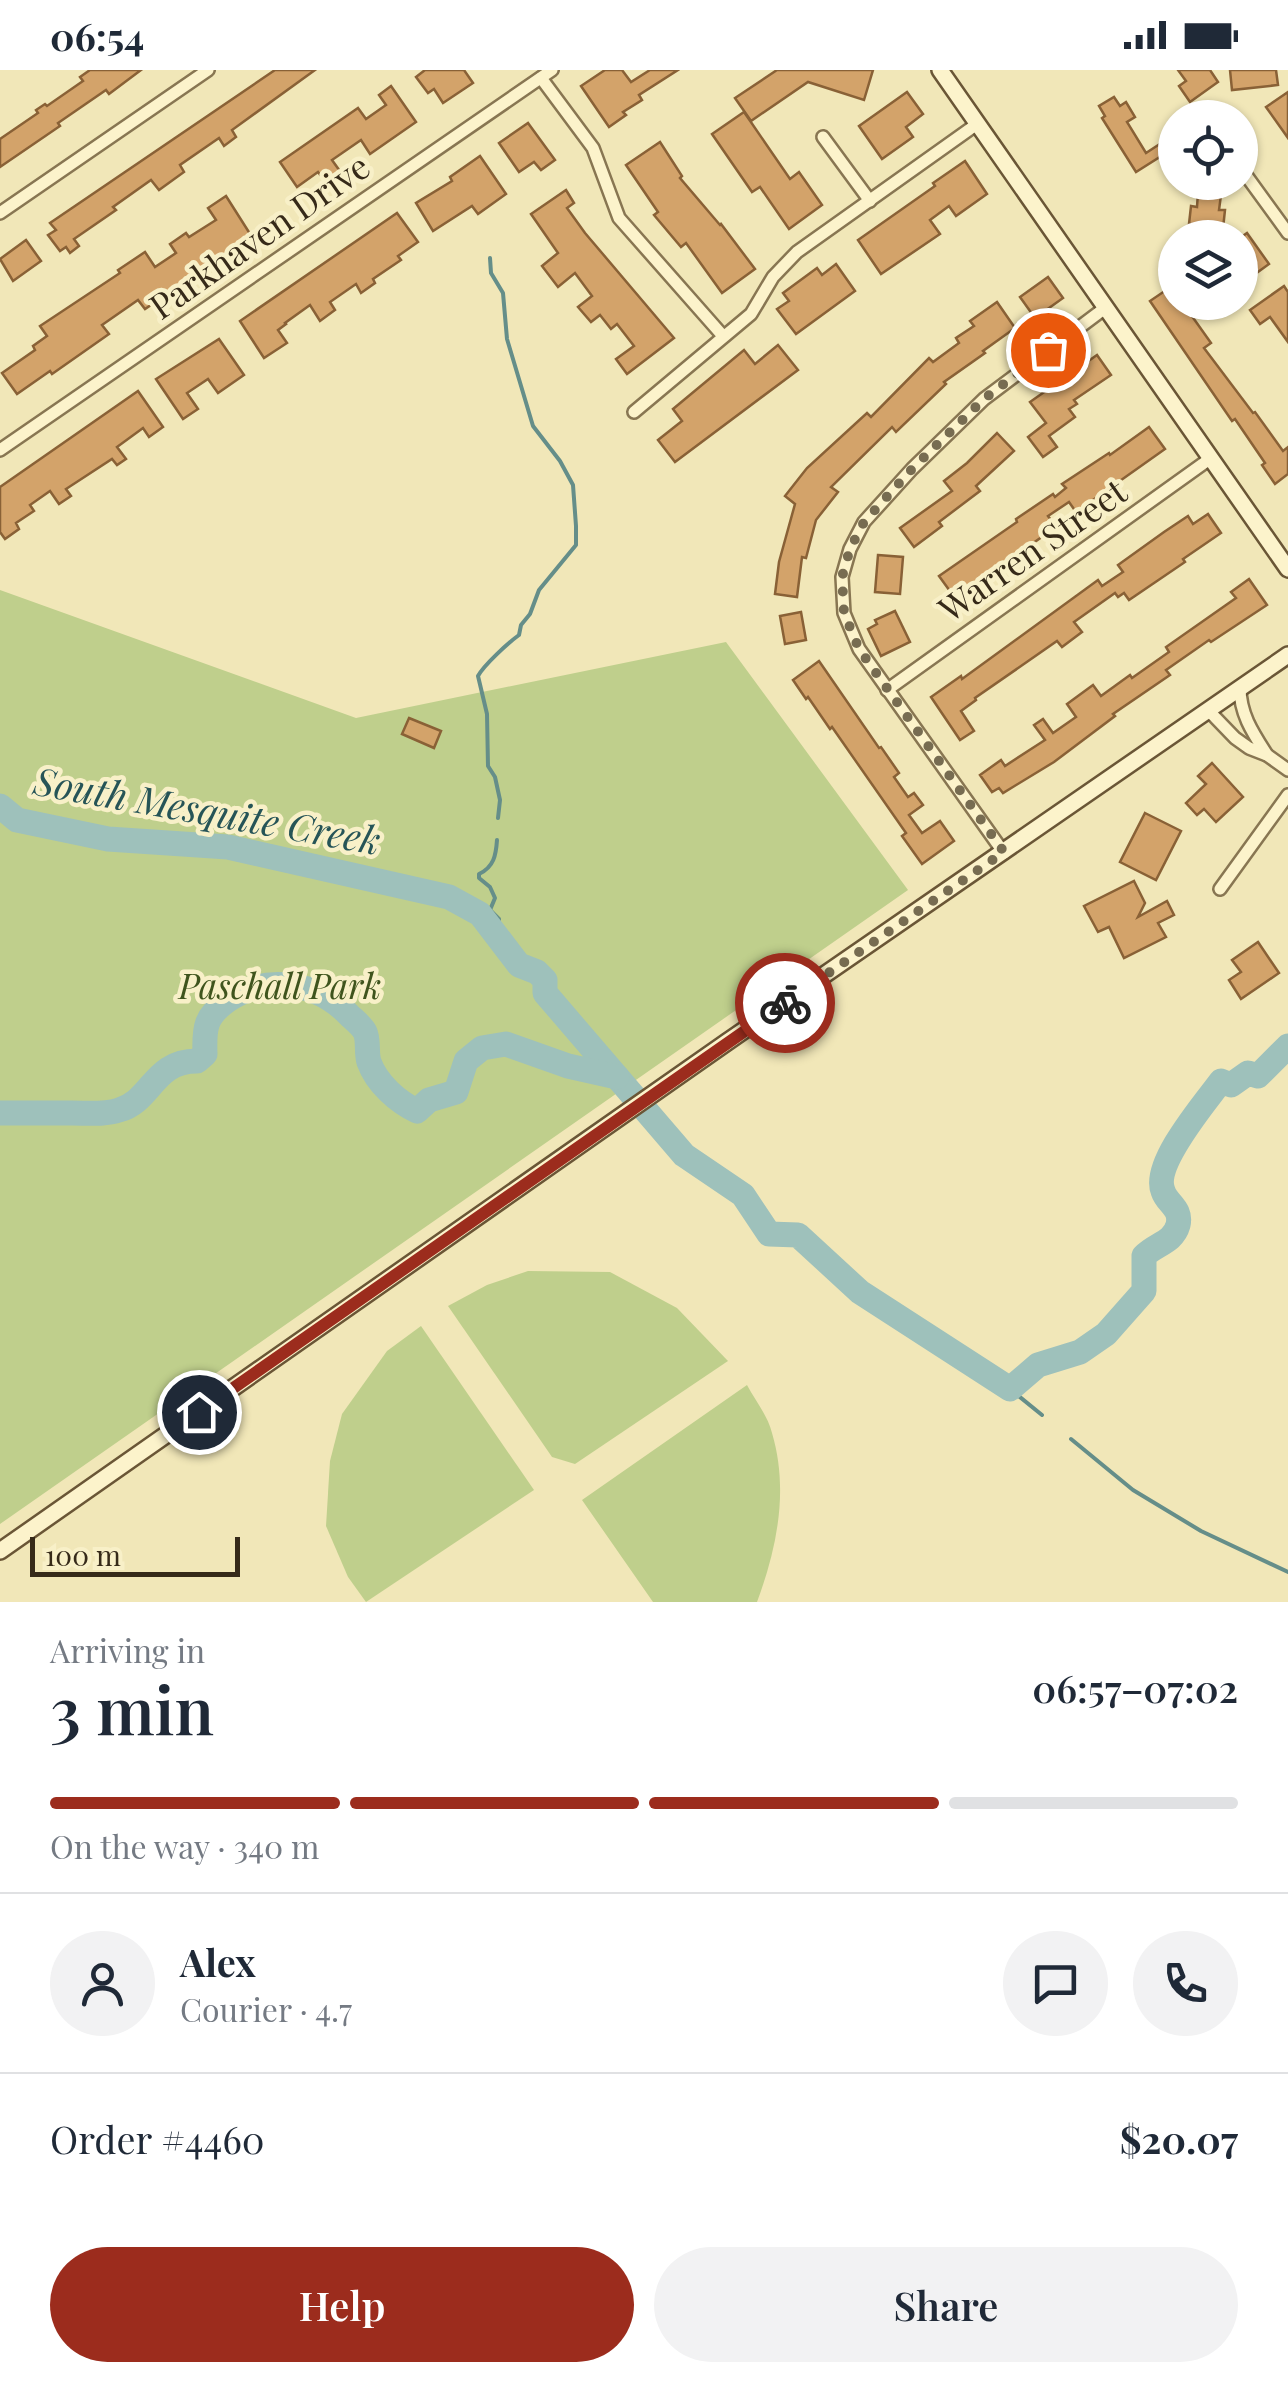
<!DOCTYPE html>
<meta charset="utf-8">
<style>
body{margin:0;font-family:"Playfair Display",serif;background:#f2f2f3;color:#1f2937;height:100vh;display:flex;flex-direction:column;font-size:38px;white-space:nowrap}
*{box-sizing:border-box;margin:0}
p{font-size:32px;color:#747a83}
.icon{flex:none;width:55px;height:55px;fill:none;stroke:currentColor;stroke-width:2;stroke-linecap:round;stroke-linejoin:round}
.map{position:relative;height:1532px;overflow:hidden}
.drawer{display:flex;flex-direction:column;background:#fff;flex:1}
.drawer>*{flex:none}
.tools{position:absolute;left:1158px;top:30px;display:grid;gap:20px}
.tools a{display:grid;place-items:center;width:100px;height:100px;border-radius:50%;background:#fff;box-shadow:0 2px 8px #0004;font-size:50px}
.scale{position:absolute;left:30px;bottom:25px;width:210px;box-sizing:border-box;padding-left:10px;border:5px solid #362a19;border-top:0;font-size:28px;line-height:35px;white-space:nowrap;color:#362a19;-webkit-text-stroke:8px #f8f0c8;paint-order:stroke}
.pin{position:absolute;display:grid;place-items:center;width:85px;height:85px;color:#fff;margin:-42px;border:5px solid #fff;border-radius:50%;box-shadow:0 2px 10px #0007}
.courier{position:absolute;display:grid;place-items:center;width:100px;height:100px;margin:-50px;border:8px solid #9c2c1d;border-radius:50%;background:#fff;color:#222;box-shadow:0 2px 12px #0007}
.overview em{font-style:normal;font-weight:600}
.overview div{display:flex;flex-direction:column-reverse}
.overview{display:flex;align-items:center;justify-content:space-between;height:170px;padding:0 50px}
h1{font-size:65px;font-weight:600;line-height:75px}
.bar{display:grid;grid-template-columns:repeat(4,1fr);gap:15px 10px;align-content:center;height:120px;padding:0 50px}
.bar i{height:12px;border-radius:8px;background:#e0e1e3}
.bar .on{background:#9c2c1d}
.bar p{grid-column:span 4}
.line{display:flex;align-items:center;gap:25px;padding:0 50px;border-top:2px solid #e0e1e3}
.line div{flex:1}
.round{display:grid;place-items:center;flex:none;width:105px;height:105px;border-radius:52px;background:#f2f2f3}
.primary-button{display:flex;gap:20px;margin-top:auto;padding:20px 50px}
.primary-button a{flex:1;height:115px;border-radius:60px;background:#9c2c1d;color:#fff;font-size:40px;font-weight:600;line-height:115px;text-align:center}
.primary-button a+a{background:#f2f2f3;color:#1f2937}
.status{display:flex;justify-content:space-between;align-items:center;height:70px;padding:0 50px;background:#fff;direction:ltr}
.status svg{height:28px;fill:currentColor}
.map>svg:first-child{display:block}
</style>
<div class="status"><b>06:54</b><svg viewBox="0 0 49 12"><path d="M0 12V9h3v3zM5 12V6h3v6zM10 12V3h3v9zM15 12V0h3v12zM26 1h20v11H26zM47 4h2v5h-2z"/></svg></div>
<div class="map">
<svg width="1288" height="1532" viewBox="0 0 1288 1532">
<rect width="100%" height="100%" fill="#f1e7b8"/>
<g fill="#bfcf8c">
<polygon points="0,520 356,648 726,572 908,820 0,1454"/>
<polygon points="528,1201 610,1202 677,1238 728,1291 575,1394 552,1387 448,1236 487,1215"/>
<polygon points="421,1256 534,1420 366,1532 348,1507 326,1456 330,1391 342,1344 387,1281"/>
<path d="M747 1315C755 1330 768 1346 772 1363 789 1420 777 1478 757 1532H653L582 1430Z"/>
</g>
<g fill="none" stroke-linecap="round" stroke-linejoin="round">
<g stroke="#658e89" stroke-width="4">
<path d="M490 188 491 203 503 223 507 269 533 356 560 391 573 415 576 456V475L539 520 530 544 521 555 519 565C508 573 484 595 478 606L487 644 488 696 495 707 500 730 498 748"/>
<path d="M496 864 499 849 490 840 495 828 490 817 479 808V804C494 797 496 785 497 770"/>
<polyline points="1010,1319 1042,1345"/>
<polyline points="1071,1369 1133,1420 1201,1461 1288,1502"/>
</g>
<g stroke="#9ec1bb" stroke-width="25">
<path d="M0 736 17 750 108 769 228 777 449 827 480 844 519 895 537 902 545 910V923L684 1085 743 1125 769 1164 798 1165 860 1222 1010 1319 1038 1295 1080 1282 1106 1264 1144 1221V1186C1155 1174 1173 1173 1178 1155 1182 1138 1167 1134 1163 1121 1152 1094 1205 1033 1221 1011L1231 1015 1248 1003 1258 1006 1288 976"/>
<path d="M0 1043C24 1043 48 1043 72 1043 87 1043 104 1045 119 1040 152 1031 153 991 197 991L205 984C204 958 205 946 228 930 266 904 318 912 349 945 353 949 362 956 365 962 369 970 366 983 369 992 377 1014 398 1032 417 1041L429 1030 456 1022 466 991 482 978 506 974 568 996 617 1007"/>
</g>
</g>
<g fill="#d3a36a" stroke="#896136" stroke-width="2.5">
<polygon points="90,0 141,0 109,24 106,20 58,53 60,56 0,97 0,69 38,43 36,40 45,34 47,36 83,11 80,7"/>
<polygon points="275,0 315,0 232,60 236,67 224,76 219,68 180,95 184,102 159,120 151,110 113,137 116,140 74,169 79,176 70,183 66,177 60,181 48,165 56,160 50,153"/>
<polygon points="425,0 464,0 473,13 443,33 434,19 428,23 416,7"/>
<polygon points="605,0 622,0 631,12 650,0 678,0 639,25 642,30 623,42 626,45 609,57 581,16"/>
<polygon points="777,0 873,0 864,30 808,12 751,51 735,28"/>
<polygon points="1178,0 1210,0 1218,12 1190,32 1179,16 1186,11"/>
<polygon points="1230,0 1276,0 1278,15 1232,20"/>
<polygon points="391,16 416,52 370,84 361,70 332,90 342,104 327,114 318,102 297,117 280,92 358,38 366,49 386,35 379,25"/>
<polygon points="907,22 923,44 906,57 913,67 882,89 859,56"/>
<polygon points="1288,22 1288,68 1266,37"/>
<polygon points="1114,27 1120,36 1126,32 1135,47 1127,52 1146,83 1175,64 1175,103 1163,85 1136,102 1102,48 1105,46 1099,36"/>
<polygon points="744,42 790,109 799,102 822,135 789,159 760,117 752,122 712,64"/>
<polygon points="528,53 555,90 541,100 534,92 519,102 499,73"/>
<polygon points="660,72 682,106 680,108 720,155 721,154 755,199 722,223 686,173 681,177 654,145 658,142 626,95"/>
<polygon points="480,86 506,124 478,144 472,136 433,161 416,133 452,111 450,107"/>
<polygon points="965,91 987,124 956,146 949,136 930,150 940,164 881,204 858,170 935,116 933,113"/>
<polygon points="566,120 574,133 567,138 585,163 674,268 627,304 616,289 634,276 617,254 611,259 600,245 591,252 578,237 592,226 575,203 558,217 542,196 558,183 531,144"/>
<polygon points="1198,122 1221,125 1219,140 1225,140 1222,168 1191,168 1192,154 1189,154 1191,136 1197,137"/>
<polygon points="226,126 252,167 145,239 138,230 102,255 109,264 52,304 50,301 17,324 2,303 35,280 33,276 47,266 40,256 120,203 118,200 145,182 155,197 176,183 170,174 186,163 189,167 216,150 208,138"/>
<polygon points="397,143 418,172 398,186 401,190 373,209 375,213 361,223 356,214 330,232 335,240 320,251 310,235 285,253 286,254 278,260 287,273 264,288 240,251"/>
<polygon points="1247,163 1269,194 1240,215 1240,168"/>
<polygon points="26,170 41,191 13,211 0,189"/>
<polygon points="836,194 855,221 796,264 777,239 789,231 783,223 817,198 822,205"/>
<polygon points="1048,207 1063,228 1035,248 1020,227"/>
<polygon points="1175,214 1175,232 1202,232 1189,242 1211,273 1204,278 1253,343 1255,342 1283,381 1288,377 1288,404 1275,414 1262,395 1265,393 1235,349 1232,351 1150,231"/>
<polygon points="1284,216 1288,222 1288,272 1270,247 1260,254 1250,240"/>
<polygon points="997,232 1015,258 983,281 985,283 944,312 946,314 896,362 892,357 831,417 838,422 816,450 806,488 802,487 797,527 775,524 779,492 795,434 785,426 807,398 867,343 871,347 929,288 933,292 959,273 956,268 974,256 970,251"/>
<polygon points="219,269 244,305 218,323 208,309 187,323 198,339 183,349 156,309"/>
<polygon points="778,275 798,300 675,392 658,370 682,351 673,339 744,280 755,294"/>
<polygon points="1097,285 1111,305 1074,330 1077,334 1069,339 1075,347 1049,366 1057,377 1043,387 1028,367 1046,353 1030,332"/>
<polygon points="138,321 163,357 149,367 143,358 117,377 126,389 117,395 112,389 66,419 71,426 59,434 50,421 30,435 34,441 16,453 19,459 5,469 0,462 0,417"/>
<polygon points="1149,357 1165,379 1076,442 1069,432 1048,446 1056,457 955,528 939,506 1017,452 1016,449 1053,424 1055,427 1066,418 1062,414 1109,383 1110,385"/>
<polygon points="997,363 1014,381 976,416 980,421 939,452 942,456 914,477 900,458 952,421 944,411 967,393"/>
<polygon points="1208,444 1221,463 1183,489 1185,492 1129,530 1124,523 1118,527 1115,523 1074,552 1082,562 1062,577 1057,571 975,628 976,630 961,641 974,661 960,670 931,627 961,606 962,609 1098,510 1102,516 1123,502 1118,495 1164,462 1188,446 1193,454"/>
<polygon points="878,485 903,487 900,524 875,522"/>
<polygon points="1249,509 1267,535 1211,572 1209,570 1166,600 1170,605 1113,644 1115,646 1054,692 1003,723 999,718 992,722 980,705 1001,690 1005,696 1045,670 1034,655 1043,649 1053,663 1076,647 1067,634 1093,615 1101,626 1130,605 1132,608 1169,582 1166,577 1236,528 1231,522"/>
<polygon points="895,541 910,572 881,586 868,559 877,554 875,550"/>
<polygon points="801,542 806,570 785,574 780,546"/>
<polygon points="819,591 879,678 881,677 899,703 894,707 908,727 914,723 923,735 909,745 922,763 940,751 954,771 922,794 902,766 906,763 832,657 830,659 808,627 806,629 793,610"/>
<polygon points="409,648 441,661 434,678 402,664"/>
<polygon points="1212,693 1243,727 1216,752 1204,739 1197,745 1186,733 1206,714 1198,706"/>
<polygon points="1145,743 1181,761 1156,810 1120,792"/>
<polygon points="1134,811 1145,833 1138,847 1167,831 1174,845 1158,853 1166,867 1124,888 1109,857 1098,862 1084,836"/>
<polygon points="1258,872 1279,903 1241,929 1229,910 1241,902 1232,890"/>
</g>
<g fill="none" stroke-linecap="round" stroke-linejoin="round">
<g stroke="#887652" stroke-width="16">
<g id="street">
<polyline points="541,8 593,78 619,148 723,266"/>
<polyline points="823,67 870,131"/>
<polyline points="1240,97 1288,163"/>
<polyline points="0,143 208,0"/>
<polyline points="634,342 751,244 773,207 797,182 977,54"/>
<polyline points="0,380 552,0"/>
<path d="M1240 618C1240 644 1253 663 1267 685"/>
<polyline points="887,620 1211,388"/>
<polyline points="1208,640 1235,668 1249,678 1267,685 1288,700"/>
<polyline points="1004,783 859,579 844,543 842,507 850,479 864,452 912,399 984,329 1105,238"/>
<polyline points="1220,819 1288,725"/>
</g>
</g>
<g stroke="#6a5636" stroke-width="20">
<g id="secondary">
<polyline points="940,0 1288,499"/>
<polyline points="0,1481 727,972 1288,585"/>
</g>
</g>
<use href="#street" stroke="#fcf3cb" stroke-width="11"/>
<use href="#secondary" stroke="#fcf3cb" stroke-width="15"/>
</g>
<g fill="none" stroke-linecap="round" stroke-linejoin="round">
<polyline stroke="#776c51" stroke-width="10" stroke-dasharray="0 18" points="785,933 1004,782 859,579 844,543 842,507 850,479 864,452 912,399 984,329 1048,280"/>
<polyline stroke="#9c2c1d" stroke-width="12" points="199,1342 785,933"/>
</g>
<g text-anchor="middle" stroke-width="9" stroke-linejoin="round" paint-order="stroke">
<g font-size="35" fill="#362a19" stroke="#f8f0c8">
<text transform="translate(260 167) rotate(-35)" y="12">Parkhaven Drive</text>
<text transform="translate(1033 481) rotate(-35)" y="12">Warren Street</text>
</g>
<g font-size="35" font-style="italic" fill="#3f541d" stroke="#f8f0c8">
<text x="280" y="929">Paschall Park</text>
</g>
<g font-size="38" font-style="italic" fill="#265457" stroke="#f8f0c8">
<text transform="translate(207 742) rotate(10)" y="13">South Mesquite Creek</text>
</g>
</g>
</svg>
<div class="tools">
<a><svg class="icon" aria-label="locate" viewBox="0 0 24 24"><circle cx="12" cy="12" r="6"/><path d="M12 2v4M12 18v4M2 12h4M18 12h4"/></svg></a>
<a><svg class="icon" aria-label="layers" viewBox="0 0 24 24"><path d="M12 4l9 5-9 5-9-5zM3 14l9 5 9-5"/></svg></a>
</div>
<div class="scale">100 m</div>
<div class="pin" style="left:1048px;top:280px;background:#ea580c"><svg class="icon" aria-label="bag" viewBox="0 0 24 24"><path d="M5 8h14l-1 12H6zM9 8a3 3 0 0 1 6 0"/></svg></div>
<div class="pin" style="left:199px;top:1342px;background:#1f2937"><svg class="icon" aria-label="home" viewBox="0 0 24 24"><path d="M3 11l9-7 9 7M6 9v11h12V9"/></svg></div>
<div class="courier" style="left:785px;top:933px"><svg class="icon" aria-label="bike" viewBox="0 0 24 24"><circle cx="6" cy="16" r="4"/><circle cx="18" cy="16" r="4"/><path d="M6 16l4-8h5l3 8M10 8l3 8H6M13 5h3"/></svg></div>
</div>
<section class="drawer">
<div class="overview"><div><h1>3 min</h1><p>Arriving in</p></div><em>06:57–07:02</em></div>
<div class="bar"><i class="on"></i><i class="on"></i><i class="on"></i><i></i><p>On the way · 340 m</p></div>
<div class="line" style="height:180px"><a class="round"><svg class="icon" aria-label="person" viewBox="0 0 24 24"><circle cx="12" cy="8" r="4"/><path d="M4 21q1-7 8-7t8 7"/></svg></a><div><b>Alex</b><p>Courier · 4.7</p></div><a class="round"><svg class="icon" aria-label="chat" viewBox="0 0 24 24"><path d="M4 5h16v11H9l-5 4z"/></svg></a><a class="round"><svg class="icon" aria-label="phone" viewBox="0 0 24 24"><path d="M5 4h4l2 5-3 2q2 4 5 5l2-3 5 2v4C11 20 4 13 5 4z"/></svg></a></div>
<div class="line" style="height:130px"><div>Order #4460</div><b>$20.07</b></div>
<div class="primary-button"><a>Help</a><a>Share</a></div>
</section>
